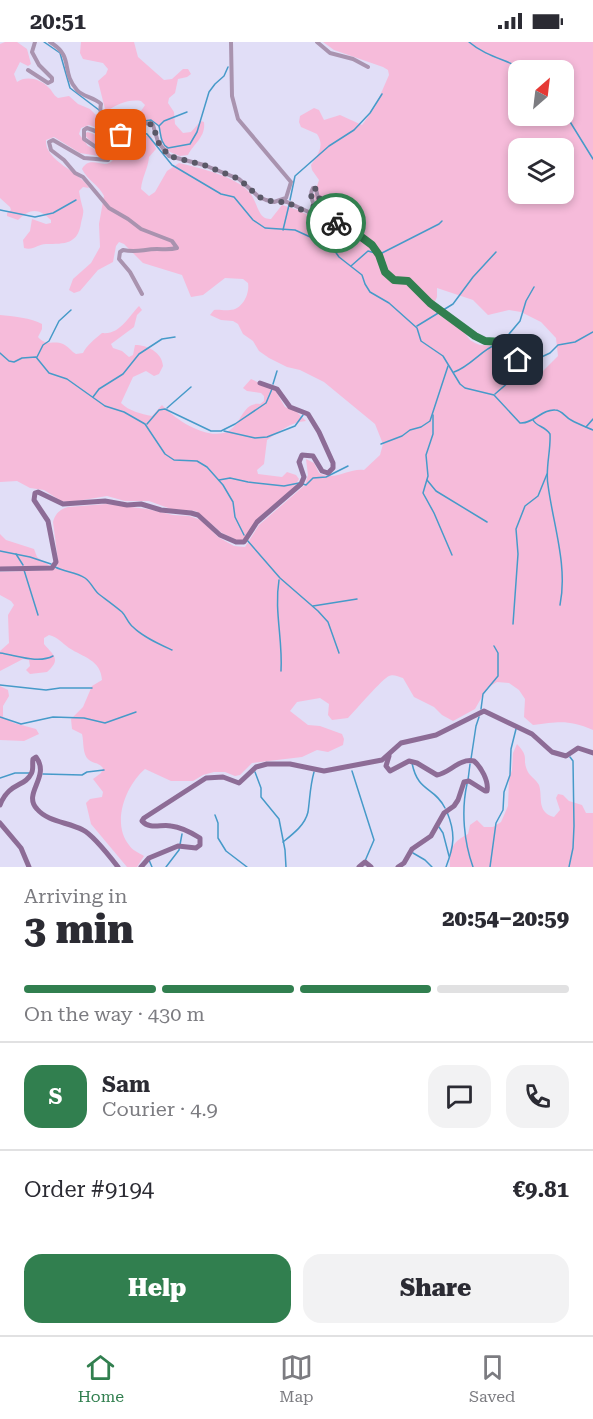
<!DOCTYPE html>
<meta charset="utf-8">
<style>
body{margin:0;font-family:"Roboto Serif",serif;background:#f2f2f3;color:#2b2b33;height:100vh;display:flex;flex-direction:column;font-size:22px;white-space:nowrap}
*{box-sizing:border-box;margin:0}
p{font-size:20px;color:#7c7c81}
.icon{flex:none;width:33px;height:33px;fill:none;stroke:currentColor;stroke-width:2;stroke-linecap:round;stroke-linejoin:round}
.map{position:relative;height:825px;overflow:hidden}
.drawer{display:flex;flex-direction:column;background:#fff;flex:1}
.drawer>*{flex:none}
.needle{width:39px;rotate:28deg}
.buttons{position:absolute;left:508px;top:18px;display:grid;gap:12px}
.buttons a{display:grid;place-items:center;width:66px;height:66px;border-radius:12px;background:#fff;box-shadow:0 3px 9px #0003;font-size:30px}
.pin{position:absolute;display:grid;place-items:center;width:51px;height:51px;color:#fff;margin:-26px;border-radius:12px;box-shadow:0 3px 9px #0006}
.courier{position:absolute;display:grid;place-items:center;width:60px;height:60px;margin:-30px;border:4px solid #317f4f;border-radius:50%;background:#fff;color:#222;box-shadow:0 2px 8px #0007}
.overview em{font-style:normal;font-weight:800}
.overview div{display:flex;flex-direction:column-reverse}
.overview{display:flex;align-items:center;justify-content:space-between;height:102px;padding:0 24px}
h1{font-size:39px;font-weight:800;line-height:45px}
.bar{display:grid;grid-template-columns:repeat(4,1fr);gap:9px 6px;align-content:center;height:72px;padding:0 24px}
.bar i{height:8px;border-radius:4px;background:#e1e1e2}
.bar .current{background:#317f4f}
.bar p{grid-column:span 4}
.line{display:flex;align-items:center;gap:15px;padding:0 24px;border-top:2px solid #e1e1e2}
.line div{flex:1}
.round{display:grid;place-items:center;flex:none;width:63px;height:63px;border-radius:18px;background:#f2f2f3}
.primary-button{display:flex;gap:12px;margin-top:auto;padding:12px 24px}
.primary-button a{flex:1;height:69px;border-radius:18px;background:#317f4f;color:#fff;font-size:24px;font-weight:800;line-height:69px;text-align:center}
.primary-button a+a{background:#f2f2f3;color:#2b2b33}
.status{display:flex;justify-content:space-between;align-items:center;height:42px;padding:0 30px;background:#fff;direction:ltr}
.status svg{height:16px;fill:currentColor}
.menu{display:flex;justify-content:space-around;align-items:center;height:84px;border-top:2px solid #e1e1e2;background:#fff;font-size:16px;color:#7c7c81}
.menu a{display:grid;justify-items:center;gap:3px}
.menu .current{color:#317f4f}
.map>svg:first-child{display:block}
</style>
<div class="status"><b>20:51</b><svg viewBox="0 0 49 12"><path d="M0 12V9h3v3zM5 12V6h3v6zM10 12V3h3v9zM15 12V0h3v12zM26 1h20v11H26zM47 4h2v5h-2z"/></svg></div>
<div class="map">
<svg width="593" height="825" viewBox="0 0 593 825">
<rect width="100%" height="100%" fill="#e1def7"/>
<g fill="#f6bbda" fill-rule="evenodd">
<path d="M5 0H17L27 7 31 22 28 24 20 20 14 32 17 40C26 33 41 37 48 45 53 49 52 52 58 56L69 54 78 62 90 67 96 73 104 85 117 95 115 98C106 93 99 86 89 83L81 86 79 92 88 104 104 111 105 115 80 111 54 95 46 98C44 119 81 130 89 146L83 145 79 149C80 155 81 160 83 167 84 171 82 176 81 181 78 202 65 202 46 202 38 202 33 209 24 206L23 198 30 189 32 177 46 182 51 181V178C39 166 30 166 18 178L7 174V171L11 168 10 165 0 156V2Z"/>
<path d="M81 0H134L138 15 164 38 172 37 183 27H188L191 32 187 35 178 37 175 51 169 56 168 61 174 70 175 82 183 91 191 90 201 79 204 80C206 95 194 101 188 113L180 114C176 112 171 111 167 108 158 100 164 84 152 80 139 74 129 91 116 87L115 82C132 80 136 77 145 63L141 59C128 57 118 62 107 69L105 67 98 39 106 32 108 27 103 21 83 17 80 11Z"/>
<path d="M323 0H593V688C568 677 558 680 533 683L524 675 525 657 519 648 509 641 497 640 487 646 475 667 453 679 442 673 434 665 414 655 403 636C399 635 393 632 389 634 383 636 354 670 348 676L332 678 328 673 329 662 320 656 297 660 290 669 308 683 320 684 342 692 344 697 343 703 328 710 317 708 302 715 252 721 240 733 235 734 225 730H214L203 733 193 739H171L145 727C126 743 111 781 129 803 132 808 139 811 144 814L137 825H127L91 782 86 761 90 757 102 755 103 750 93 737 101 731 103 726C98 720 94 722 89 718 82 713 84 699 82 692L72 687 71 677 83 665 92 644 102 638C101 618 83 615 69 606 62 601 58 595 49 593L44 596V602C53 613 62 617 47 630L30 632 26 628 30 624 29 618 23 617 0 629V609L9 601 8 573 14 563 11 559 0 553V530L53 528 57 525 58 519 53 480C55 472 60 467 68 465L106 462 147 467 173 473 189 474 201 478 218 495 234 504 245 505 259 483 305 443 308 433 306 417 314 421 319 431C335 440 348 426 364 428L380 413 383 402 375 382 324 340 300 328 287 325 269 316 259 309 253 299 243 292 238 282 233 279 221 278 210 273 214 268C219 267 224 269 230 268 242 268 250 252 248 241L243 237 225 236 203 253 191 255 182 233 143 221 124 202 119 200 116 204 113 220 98 228 80 249 74 251 69 248 73 237 91 221 100 205 99 182 104 154C99 143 87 138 82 127 91 111 106 131 114 116 106 107 92 103 85 93L87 90C107 94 112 111 131 94H151L156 107 149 115C148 127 142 135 141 147L149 154 155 150 167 129 179 121C200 126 235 134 249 150 258 159 257 178 271 177L282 163 298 168 312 175 317 171 314 153 319 138 312 128 311 123C318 112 325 104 317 92L301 85 299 80 300 74 314 66 319 68 324 78 340 73 362 83 375 65 389 33 388 28 383 25 334 8ZM519 28H564V74H519ZM519 106H564V152H519ZM437 246 473 258 488 273 509 268 521 270 541 280 556 296 558 314 538 334 506 335 507 324 497 304 480 303 475 301 470 298 463 289 435 270 432 266 437 255Z"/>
<path d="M139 264 142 268 137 273 134 285 111 302 113 306 122 309 129 315 133 313 135 303C147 303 162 310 163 324L159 332 154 334 146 329 133 335 121 361C129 369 141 372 152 374L162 363C175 378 211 401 230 388 242 380 243 360 260 362L264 359V354L261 351 247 349 243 346 251 337 275 348 285 365 296 369 306 379C291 380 278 390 267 398L264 422 257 428 258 432 282 435 287 430 296 433 299 437 294 445 243 498H237L222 491 196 469 171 467 149 459H125L107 454 71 460 61 459 44 448 30 446 17 439 0 440V273C12 274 32 276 42 282V287L38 295C47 305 53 298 63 302 68 304 72 310 76 312L83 311C87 303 95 297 102 291 120 293 128 275 139 264Z"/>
<polygon points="0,492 6,498 34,507 37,515 50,524 0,525"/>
<polygon points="0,644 8,648 9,654 3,664 3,675 14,681 36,687 39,692 24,699 0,698"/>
<path d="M517 702C530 716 522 716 527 728 529 734 536 737 539 743 543 755 536 770 554 775L560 768 556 756 558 752 563 753 569 759 582 763 586 771H593V825H450C449 808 452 800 468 792L470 783 477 778 484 785H493L501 780 508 764 509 737 512 728 513 711Z"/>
</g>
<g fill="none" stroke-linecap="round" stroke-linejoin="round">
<g stroke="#469ac9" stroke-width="1.5">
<polyline points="44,0 60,11 70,46 99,68"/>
<path d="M469 0C485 14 507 18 525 28"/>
<polyline points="564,70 593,117"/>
<polyline points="159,84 164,79 187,70"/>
<path d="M121 91 137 80 151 78 159 84C161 92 160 101 168 106L190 102 197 90 209 50 215 42 224 34 228 25"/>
<path d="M126 92 139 90 147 92 172 123 221 152 234 155 253 178 265 186 295 188 332 205 339 215 362 233 365 242 370 250 389 261 417 286 421 299 443 314 460 342 465 346 494 353 520 381C533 382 542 367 555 368 562 368 565 375 571 378 578 382 586 385 593 388"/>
<polyline points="290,158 295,134 329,104 354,88 370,71 382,52"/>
<polyline points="0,168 35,175 53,171 76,158"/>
<polyline points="283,188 289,163"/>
<polyline points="380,212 439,182 442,179"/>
<polyline points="351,224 368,209 375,211"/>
<polyline points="417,284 453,262 473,235 496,210"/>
<polyline points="504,298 520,279 526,259 534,245"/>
<polyline points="0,311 9,319 14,320 22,316 36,315 49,331 67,337 105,364 124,370 145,382 165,412 174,418 197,419 207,425 223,443 233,460 235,475 244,493"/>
<polyline points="37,315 43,303 49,299 59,279 71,268"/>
<path d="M454 330C471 324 481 308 497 302"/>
<polyline points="273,342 277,329"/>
<polyline points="495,352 533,319 550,311 558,303 575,300 593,290"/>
<polyline points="93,355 99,347 123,332 139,312 162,297 175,295"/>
<polyline points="167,366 191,345"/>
<polyline points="433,373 433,392 426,413 428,434 423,451 434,471 452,513"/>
<path d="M533 378C537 385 545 384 550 392 551 409 545 427 548 443 553 482 568 524 560 563"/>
<polyline points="147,382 159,368 165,367 211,389 221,389 235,382 266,361 272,347"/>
<polyline points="586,385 593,377"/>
<polyline points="224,389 255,396 267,395 295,384 303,373"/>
<polyline points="381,402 402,394 410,388 421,385 430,379 448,324"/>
<polyline points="219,438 230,436 248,440 284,444 299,441"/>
<polyline points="427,438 436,449 487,480"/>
<polyline points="303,442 306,443 313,436 326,435 348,424"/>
<polyline points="247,498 280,536 318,569 328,580 339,611"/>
<polyline points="0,509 30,515 51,522"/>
<polyline points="16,512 23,523"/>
<path d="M55 525C65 530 76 530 85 536 92 541 94 549 100 553 108 559 115 564 122 570 126 574 128 581 133 585 143 595 159 602 172 608"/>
<polyline points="24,528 38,573"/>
<path d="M279 538C274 569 283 598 281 629"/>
<polyline points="313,564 357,557"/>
<polyline points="513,582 518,512 516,487 525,464 538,454 547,432"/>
<path d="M0 611C16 613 38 622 53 614"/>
<polyline points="0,643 46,648 60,646 92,646"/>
<polyline points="481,667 483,652 498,634 498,611 494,604"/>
<polyline points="0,675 21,682 53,675 84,676 105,681 136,670"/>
<polyline points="471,717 476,684 479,675"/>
<path d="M412 721C418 751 434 744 445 766"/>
<polyline points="352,729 374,798 365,819"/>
<polyline points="255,730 261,746 261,755 279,777 285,808 286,825"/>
<polyline points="43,732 82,733 87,730 104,728"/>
<polyline points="0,736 15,731 29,731"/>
<polyline points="468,738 470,722"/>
<path d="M467 742C461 769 464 800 473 825"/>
<polyline points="215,773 218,781 218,796 226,809 247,825"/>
<polyline points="439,785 443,791 449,814"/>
<path d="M283 800C293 792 305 783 308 770 310 756 310 744 314 730"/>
<polyline points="413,811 425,818 432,825"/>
<polyline points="149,818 152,825"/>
<polyline points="166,825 179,808 182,792"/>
<path d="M446 825C454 804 456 792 447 770"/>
<polyline points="490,825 496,781 503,768 504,750 510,733 511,707 516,687"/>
<polyline points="569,825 573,806 574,784 573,719 570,715"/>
</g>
<g stroke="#a993af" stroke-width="4">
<path d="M50 0C75 15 60 29 77 48 83 55 94 55 101 62 98 76 108 88 121 93L146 81 153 83 158 100 169 114 204 123 239 137 259 155 266 158 274 160 286 156 291 140 238 77 232 54 231 0"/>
<polyline points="317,0 330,11 353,17 368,25"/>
<polyline points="28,28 48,41 52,39 52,36 39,23 32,10 35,0"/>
<path d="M121 93 122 98 114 101C105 94 98 89 87 86L84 88V97L109 114 108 118 84 116 53 98 49 100 51 108 64 118 75 131 83 135 109 166 128 177 141 187 172 199 177 206C170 208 164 207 157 207 143 207 138 211 123 208L120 210 119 217 130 230 142 252"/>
<path d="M281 159 287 160 313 172C318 163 307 156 313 146L316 147 318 156 330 176 361 194 372 203 379 213 385 230 394 238 408 239 430 261 475 294 485 299 503 300 509 318 514 320 519 313 517 298"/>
</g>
<g stroke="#8d6c96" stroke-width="5">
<polyline points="0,527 52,526 56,520 48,479 34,458 35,451 38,450 63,462 105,459 127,463 141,462 161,468 191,471 198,473 220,493 236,500 244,500 257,480 301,442 304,435 299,420 302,413 313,414 322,429 328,431 333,426 333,421 319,390 308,372 290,365 277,347 260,341"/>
<path d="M389 714 386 724 390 729 409 719 417 721 437 733C450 731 459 716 474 719 481 725 489 739 487 749H485L469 739 464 740 458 758 454 764 444 771 431 794 412 807 404 821 398 825"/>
<path d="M0 763C9 740 25 745 31 732 34 728 32 722 33 717L36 715C51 735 22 751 37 767 48 780 68 780 83 788 93 793 111 816 118 825"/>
<polyline points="0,781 21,806 29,825"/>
<path d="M141 825 149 816 178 804 196 806 200 803V796C192 791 181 785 171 784 161 782 150 788 142 779L144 776 206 736 223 735 239 741 256 725 267 722H290L324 729 382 718 401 701 436 693 484 669 532 692 552 710 566 714 578 706 593 711"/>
<polyline points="359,825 365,820 371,825"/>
</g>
</g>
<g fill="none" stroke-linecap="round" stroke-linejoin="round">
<path stroke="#5a5867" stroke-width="6" stroke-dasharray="0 10.8" d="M121 93 146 81 153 83 158 100 169 114 204 123 239 137 259 155 274 160H287L309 172H313L315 170 311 156 313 146 316 147C320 158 326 174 336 181"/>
<polyline stroke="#317f4f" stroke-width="8" points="336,181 356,191 372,203 379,213 385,230 394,238 408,239 430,261 475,294 485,299 503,300 509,318 514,320 518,318"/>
</g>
</svg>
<div class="buttons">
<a><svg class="needle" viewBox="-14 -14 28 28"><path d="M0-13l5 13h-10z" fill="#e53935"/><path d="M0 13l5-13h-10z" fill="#7c7c81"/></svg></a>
<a><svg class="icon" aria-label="layers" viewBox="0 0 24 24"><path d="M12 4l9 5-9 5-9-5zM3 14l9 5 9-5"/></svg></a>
</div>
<div class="pin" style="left:121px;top:93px;background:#ea580c"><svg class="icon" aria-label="bag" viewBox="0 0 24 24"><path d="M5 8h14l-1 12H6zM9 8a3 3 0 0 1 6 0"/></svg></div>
<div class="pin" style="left:518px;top:318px;background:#1f2937"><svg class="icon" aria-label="home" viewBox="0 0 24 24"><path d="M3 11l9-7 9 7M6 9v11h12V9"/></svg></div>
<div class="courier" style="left:336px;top:181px"><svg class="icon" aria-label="bike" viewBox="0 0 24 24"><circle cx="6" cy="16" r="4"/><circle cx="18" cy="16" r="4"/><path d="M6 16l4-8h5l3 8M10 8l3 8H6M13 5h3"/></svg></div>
</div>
<section class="drawer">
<div class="overview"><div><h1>3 min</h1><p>Arriving in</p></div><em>20:54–20:59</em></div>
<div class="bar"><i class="current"></i><i class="current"></i><i class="current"></i><i></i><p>On the way · 430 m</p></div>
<div class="line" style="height:108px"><b class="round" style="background:#317f4f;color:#fff">S</b><div><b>Sam</b><p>Courier · 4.9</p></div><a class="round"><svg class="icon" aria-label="chat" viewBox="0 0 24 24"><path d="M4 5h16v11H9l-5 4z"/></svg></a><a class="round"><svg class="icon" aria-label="phone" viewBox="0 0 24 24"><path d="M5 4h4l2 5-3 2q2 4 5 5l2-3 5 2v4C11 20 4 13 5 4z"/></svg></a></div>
<div class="line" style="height:78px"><div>Order #9194</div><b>€9.81</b></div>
<div class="primary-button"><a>Help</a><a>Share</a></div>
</section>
<nav class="menu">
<a class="current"><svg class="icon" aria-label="home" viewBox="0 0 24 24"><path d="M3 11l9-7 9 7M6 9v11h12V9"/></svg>Home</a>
<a><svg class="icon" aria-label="map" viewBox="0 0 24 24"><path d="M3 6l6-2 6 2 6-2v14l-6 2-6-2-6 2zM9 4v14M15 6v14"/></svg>Map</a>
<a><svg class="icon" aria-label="saved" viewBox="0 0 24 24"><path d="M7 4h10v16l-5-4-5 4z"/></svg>Saved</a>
</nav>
